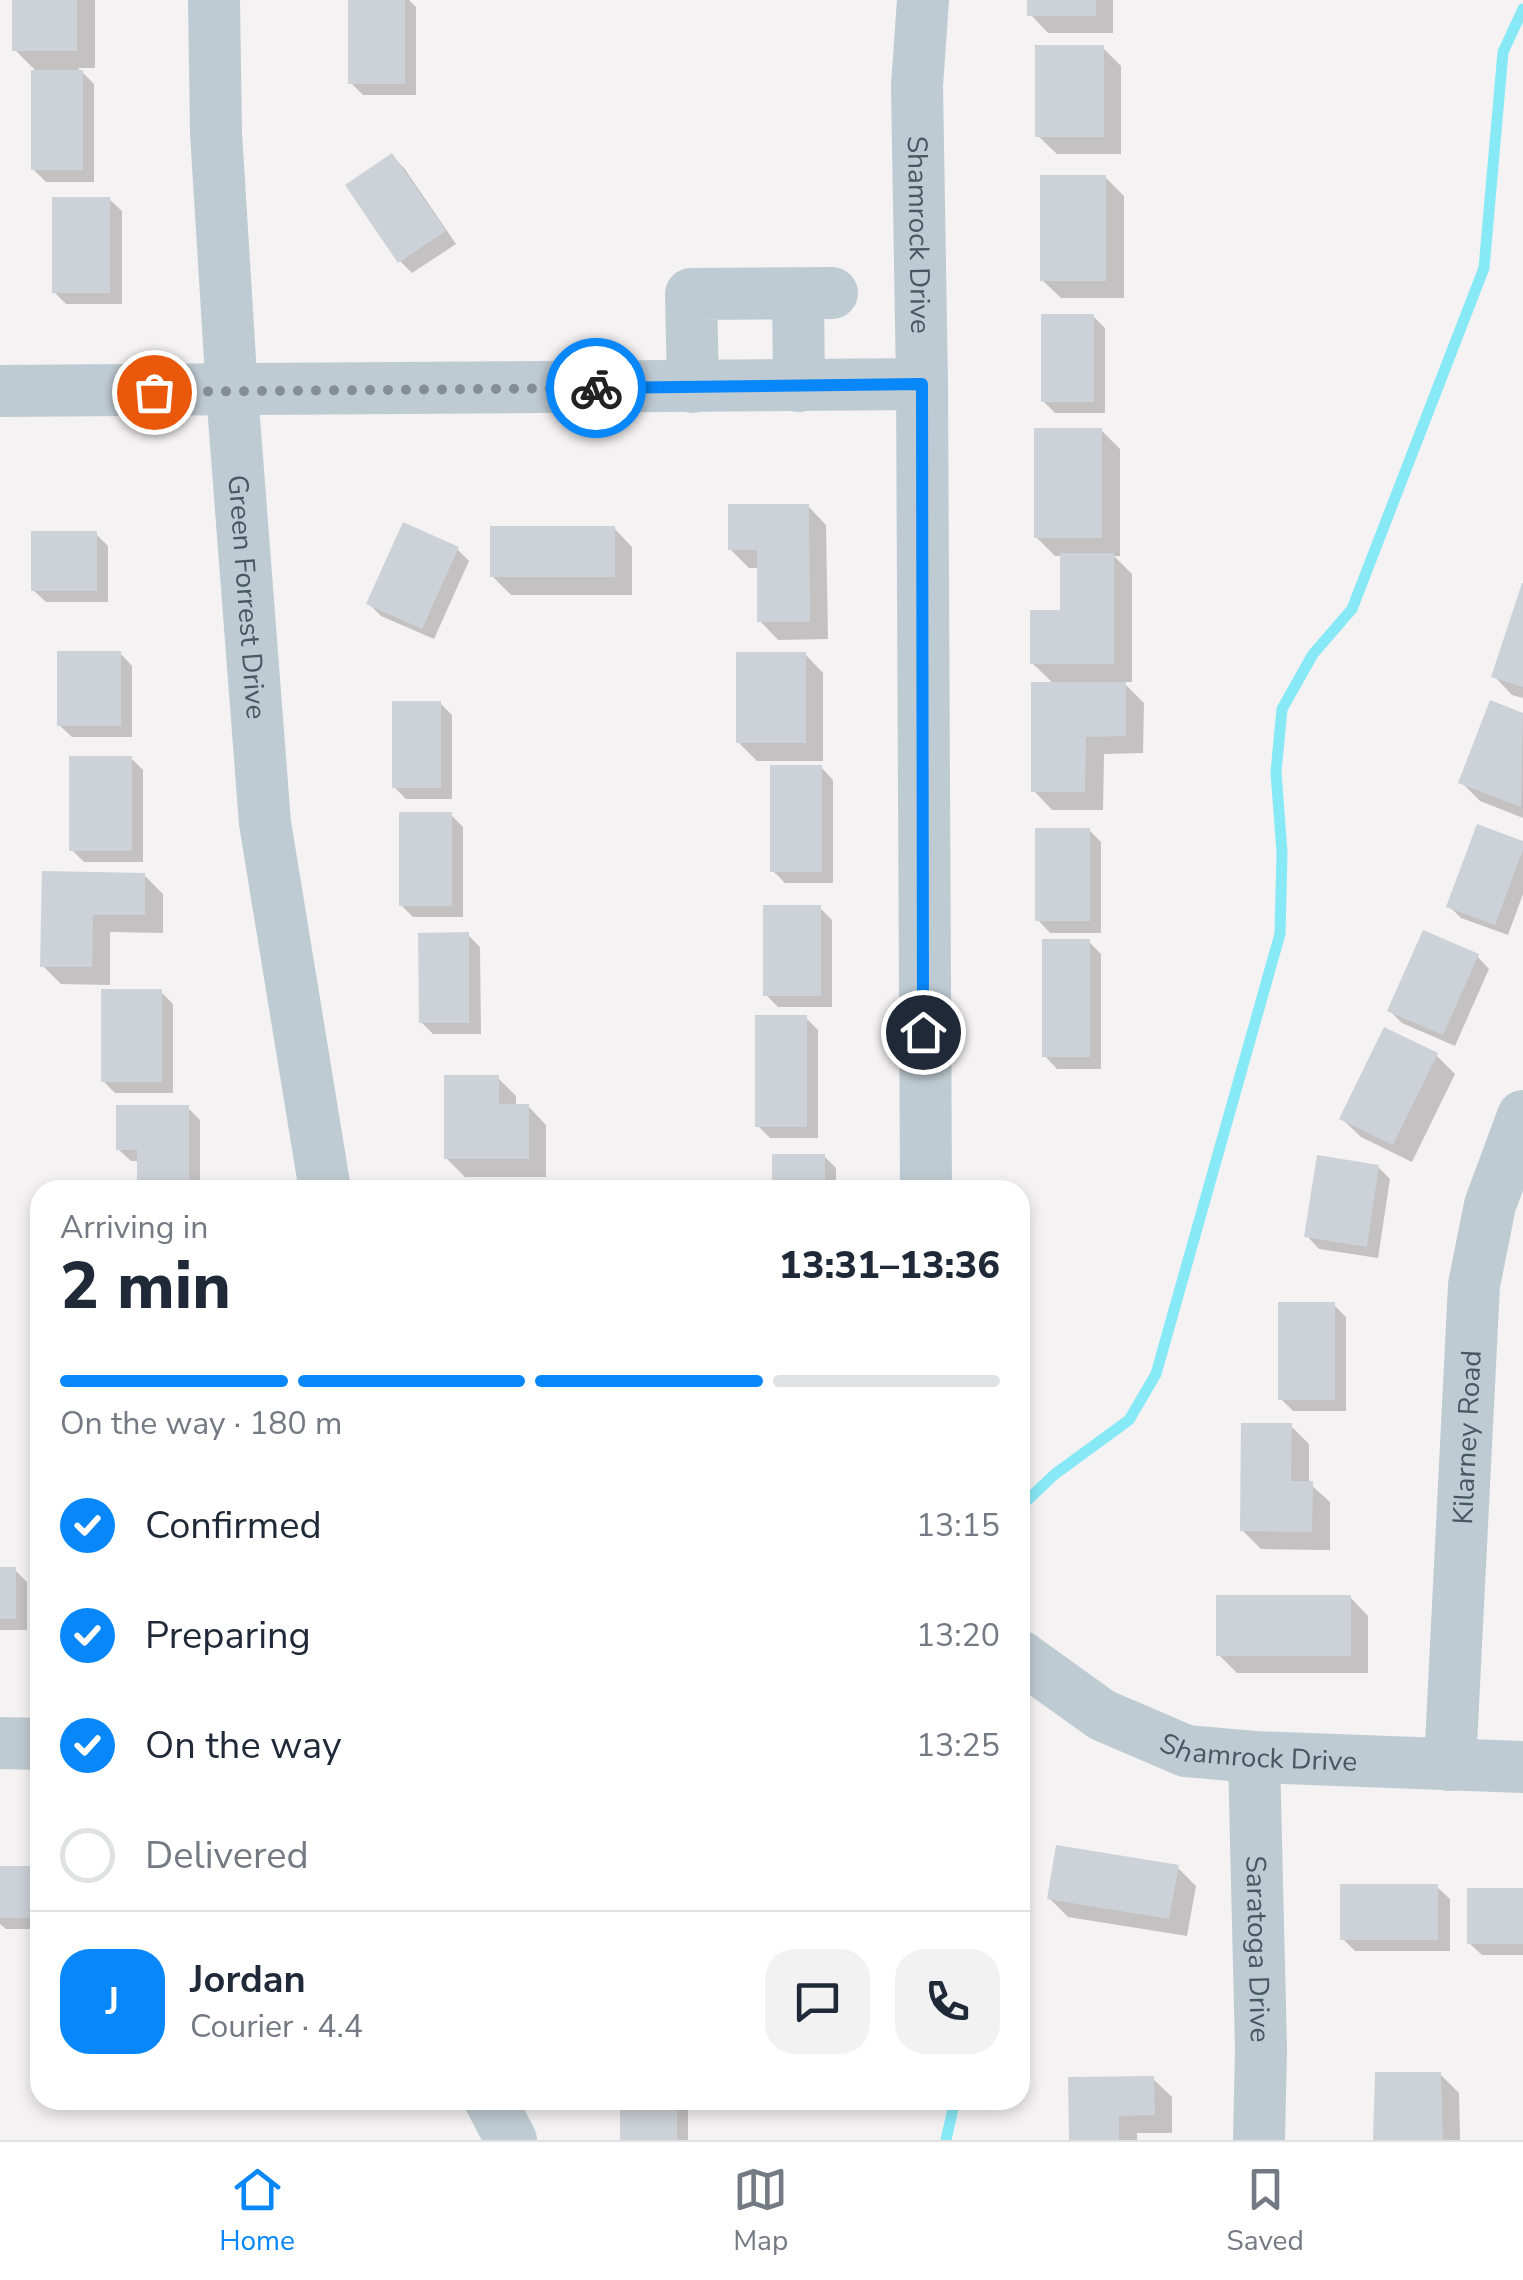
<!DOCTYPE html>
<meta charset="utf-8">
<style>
body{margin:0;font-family:"Nunito Sans",sans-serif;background:#f2f2f3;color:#1f2937;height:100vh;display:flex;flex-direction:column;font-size:38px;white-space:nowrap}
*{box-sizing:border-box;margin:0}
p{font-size:32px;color:#747a83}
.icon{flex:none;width:55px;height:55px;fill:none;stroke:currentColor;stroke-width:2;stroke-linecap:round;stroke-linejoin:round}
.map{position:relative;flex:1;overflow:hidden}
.drawer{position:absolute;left:30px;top:1180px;width:1000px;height:930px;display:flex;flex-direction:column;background:#fff;border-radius:30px;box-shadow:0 5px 15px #0003}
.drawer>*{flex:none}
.pin{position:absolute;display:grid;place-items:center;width:85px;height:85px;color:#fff;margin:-42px;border:5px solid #fff;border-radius:50%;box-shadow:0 2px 10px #0007}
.courier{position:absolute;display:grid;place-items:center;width:100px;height:100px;margin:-50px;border:8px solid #0787f9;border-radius:50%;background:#fff;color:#222;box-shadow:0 2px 12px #0007}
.summary em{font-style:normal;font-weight:800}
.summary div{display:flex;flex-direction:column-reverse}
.summary{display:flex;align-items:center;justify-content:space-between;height:170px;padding:0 30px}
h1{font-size:65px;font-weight:800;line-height:75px}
.bar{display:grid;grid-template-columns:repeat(4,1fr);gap:15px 10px;align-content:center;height:120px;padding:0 30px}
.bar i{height:12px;border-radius:8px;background:#e0e1e3}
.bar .current{background:#0787f9}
.bar p{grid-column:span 4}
.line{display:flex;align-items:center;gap:25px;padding:0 30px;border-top:2px solid #e0e1e3}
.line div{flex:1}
.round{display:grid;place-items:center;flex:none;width:105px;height:105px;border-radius:30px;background:#f2f2f3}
ol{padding:0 30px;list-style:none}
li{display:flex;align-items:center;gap:30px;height:110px}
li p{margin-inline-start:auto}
li .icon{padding:10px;border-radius:50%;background:#0787f9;color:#fff;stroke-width:4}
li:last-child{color:#747a83}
li i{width:55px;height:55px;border:5px solid #e0e1e3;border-radius:50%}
.tabs{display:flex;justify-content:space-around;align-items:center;height:140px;border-top:2px solid #e0e1e3;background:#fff;font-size:28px;color:#747a83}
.tabs a{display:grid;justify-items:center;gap:5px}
.tabs .current{color:#0787f9}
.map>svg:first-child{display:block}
</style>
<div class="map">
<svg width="1523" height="2140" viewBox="0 0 1523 2140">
<rect width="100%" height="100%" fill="#f4f2f2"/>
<g fill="#0003">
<polygon points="15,0 95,0 95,68 78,68 94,84 94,182 46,182 33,169 37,72 15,50"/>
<polygon points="351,0 409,0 416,7 416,95 363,95 351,83"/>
<polygon points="1030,0 1113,0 1113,33 1048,33 1030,14"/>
<polygon points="1103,48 1121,66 1121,154 1057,154 1038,136"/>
<polygon points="392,156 404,168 456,244 412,273 400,261"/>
<polygon points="1105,177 1124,196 1124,298 1061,298 1042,280"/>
<polygon points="109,199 122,211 122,304 66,304 54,292"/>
<polygon points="1093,316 1105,328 1105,413 1055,413 1043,401"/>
<polygon points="1101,430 1120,449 1120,556 1114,556 1132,574 1132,682 1123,682 1144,703 1143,753 1104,754 1103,810 1052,810 1034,791 1054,684 1032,663 1062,612 1062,556 1055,556 1036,537"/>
<polygon points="808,506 826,525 828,639 778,640 760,621 759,568 749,568 730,549"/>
<polygon points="614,528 632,547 632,595 511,595 492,576"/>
<polygon points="96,534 108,546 108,602 46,602 33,590"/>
<polygon points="457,549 469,561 434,639 381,616 369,604"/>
<polygon points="1523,589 1523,698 1512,695 1494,676"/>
<polygon points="120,653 132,666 132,737 72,737 59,725"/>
<polygon points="805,654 823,673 823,761 757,761 738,742"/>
<polygon points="440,703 452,715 452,799 406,799 394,787"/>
<polygon points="1492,703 1523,715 1523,818 1480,801 1461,782"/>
<polygon points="131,758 143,770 143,862 84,862 72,850"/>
<polygon points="821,767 833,780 833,883 785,883 773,871"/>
<polygon points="451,815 463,827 463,917 413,917 401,905"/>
<polygon points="1089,830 1101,842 1101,933 1050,933 1038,920"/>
<polygon points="1523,844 1523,894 1508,935 1461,918 1449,906"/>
<polygon points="44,874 144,875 163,894 163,933 110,932 110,985 61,984 43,966"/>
<polygon points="820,908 832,920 832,1007 778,1007 766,995"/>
<polygon points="468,935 480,947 481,1034 433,1034 421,1022"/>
<polygon points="1089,942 1101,954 1101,1069 1057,1069 1045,1056"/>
<polygon points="1477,956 1489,969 1455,1046 1402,1023 1390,1011"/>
<polygon points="161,992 173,1004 173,1093 115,1093 103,1081"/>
<polygon points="806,1018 818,1030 818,1138 770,1138 758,1126"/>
<polygon points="1436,1055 1455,1074 1412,1162 1361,1137 1342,1119"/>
<polygon points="498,1078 516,1096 516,1106 528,1106 546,1125 546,1177 465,1177 446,1158"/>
<polygon points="188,1108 200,1120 200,1190 145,1190 140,1184 140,1161 131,1161 118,1149"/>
<polygon points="824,1156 836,1168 836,1190 774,1190"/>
<polygon points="1378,1167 1390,1179 1378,1258 1319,1249 1307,1236"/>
<polygon points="1333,1304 1346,1317 1346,1411 1293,1411 1281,1399"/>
<polygon points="1291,1426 1309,1444 1309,1483 1330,1502 1330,1550 1261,1549 1242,1530"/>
<polygon points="0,1570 15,1570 27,1582 27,1630 0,1630"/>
<polygon points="1350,1597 1368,1616 1368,1673 1237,1673 1218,1654"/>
<polygon points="1177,1867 1196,1886 1187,1936 1068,1917 1050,1899"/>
<polygon points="0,1869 40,1869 40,1929 6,1929 0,1924"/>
<polygon points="1437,1887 1450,1899 1450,1951 1355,1951 1343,1939"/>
<polygon points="1523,1891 1523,1955 1482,1955 1469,1943"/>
<polygon points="1440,2074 1459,2093 1460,2140 1376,2140"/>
<polygon points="1153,2079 1172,2097 1172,2133 1137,2133 1137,2140 1071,2140"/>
<polygon points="622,2100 688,2100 688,2140 623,2140"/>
</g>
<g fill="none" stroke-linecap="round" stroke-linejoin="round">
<g stroke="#87e9f5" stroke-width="11">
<polyline points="1020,1507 1055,1474 1129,1420 1156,1374 1280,934 1282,853 1276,772 1282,709 1313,654 1352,609 1484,268 1503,52 1523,9"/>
<polyline points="946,2140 955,2100"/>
</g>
</g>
<g fill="#cdd2d8">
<rect x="12" y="0" width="65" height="51"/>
<rect x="348" y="0" width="57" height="84"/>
<rect x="1027" y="0" width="69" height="16"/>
<rect x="1035" y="45" width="69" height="92"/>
<rect x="31" y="70" width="52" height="100"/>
<polygon points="392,153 446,231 398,263 345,185"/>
<rect x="1040" y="175" width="66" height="106"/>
<rect x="52" y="197" width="58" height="96"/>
<rect x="1041" y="314" width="53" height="88"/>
<rect x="1034" y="428" width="68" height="110"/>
<polygon points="728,504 809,504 810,622 757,622 757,550 728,550"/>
<polygon points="403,522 459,547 422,629 366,604"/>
<rect x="490" y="526" width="125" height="51"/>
<rect x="31" y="531" width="66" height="60"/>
<polygon points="1060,553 1114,553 1114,664 1030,664 1030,610 1060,610"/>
<polygon points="1522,583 1523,583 1523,687 1491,677"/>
<rect x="57" y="651" width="64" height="75"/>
<rect x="736" y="652" width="70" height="91"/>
<polygon points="1031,682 1126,682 1126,736 1086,737 1085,792 1031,792"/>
<polygon points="1490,700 1523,713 1521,807 1458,783"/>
<rect x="392" y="701" width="49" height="87"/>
<rect x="69" y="756" width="63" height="95"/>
<rect x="770" y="765" width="52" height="107"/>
<rect x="399" y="812" width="53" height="94"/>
<polygon points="1477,824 1523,841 1523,850 1495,925 1446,907"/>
<rect x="1035" y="828" width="55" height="93"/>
<polygon points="42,871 145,873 145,915 93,915 92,967 40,967"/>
<rect x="763" y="905" width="58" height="91"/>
<polygon points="1423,930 1479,954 1443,1035 1387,1011"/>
<polygon points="469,932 469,1023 419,1023 418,933"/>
<rect x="1042" y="939" width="48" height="118"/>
<rect x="101" y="989" width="61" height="93"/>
<rect x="755" y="1015" width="52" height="112"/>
<polygon points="1384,1027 1438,1053 1393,1145 1339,1119"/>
<polygon points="444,1075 499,1075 499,1104 529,1104 529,1159 444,1159"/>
<polygon points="116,1105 189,1105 189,1185 137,1185 137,1150 116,1150"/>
<rect x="772" y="1154" width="53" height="36"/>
<polygon points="1317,1155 1379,1165 1367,1247 1304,1237"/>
<rect x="461" y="1184" width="56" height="6"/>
<rect x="1278" y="1302" width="57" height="98"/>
<polygon points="1241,1423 1292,1423 1291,1481 1313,1481 1312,1532 1240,1531"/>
<rect x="0" y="1567" width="16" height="52"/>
<rect x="1216" y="1595" width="135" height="61"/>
<polygon points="1056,1845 1179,1865 1169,1919 1047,1899"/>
<rect x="0" y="1866" width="40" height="52"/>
<rect x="1340" y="1884" width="98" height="56"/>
<rect x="1467" y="1888" width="56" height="56"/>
<polygon points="1375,2072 1441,2072 1443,2140 1373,2140"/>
<polygon points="1154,2076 1155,2115 1119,2116 1119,2140 1069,2140 1068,2077"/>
<rect x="620" y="2100" width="57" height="40"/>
</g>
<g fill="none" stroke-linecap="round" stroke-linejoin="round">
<g stroke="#bfcbd2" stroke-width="52">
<path id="s1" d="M214 0 216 133 232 392 265 823 325 1190"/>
<path id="s2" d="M923 0 917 86 922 384 926 1190"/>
<polyline points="798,294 799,386"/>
<polyline points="693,387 691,294 832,293"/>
<polyline points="0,391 922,384"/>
<path id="s3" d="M1020 1656 1102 1715 1186 1751 1254 1757 1523 1767"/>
<polyline points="0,1743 40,1744"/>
<path id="s4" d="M1254 1757 1261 2049 1259 2140"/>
<path id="s5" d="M1450 1765 1474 1285 1490 1205 1523 1116"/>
<polyline points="490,2100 511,2140"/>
</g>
</g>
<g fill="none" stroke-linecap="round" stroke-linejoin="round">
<polyline stroke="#848e94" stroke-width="10" stroke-dasharray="0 18" points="154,392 596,388"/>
<polyline stroke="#0787f9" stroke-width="12" points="596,388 922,384 923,1032"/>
</g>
<g text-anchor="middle" stroke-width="8" stroke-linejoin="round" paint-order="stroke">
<g font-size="28" fill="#475862" stroke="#fff">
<text dy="10" stroke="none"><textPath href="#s2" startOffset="235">Shamrock Drive</textPath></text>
<text dy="10" stroke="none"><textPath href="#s1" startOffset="598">Green Forrest Drive</textPath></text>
<text dy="10" stroke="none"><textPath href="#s5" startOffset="328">Kilarney Road</textPath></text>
<text dy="10" stroke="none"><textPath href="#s3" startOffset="265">Shamrock Drive</textPath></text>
<text dy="10" stroke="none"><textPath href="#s4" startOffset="192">Saratoga Drive</textPath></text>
</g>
</g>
</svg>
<div class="pin" style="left:154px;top:392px;background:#ea580c"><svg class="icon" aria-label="bag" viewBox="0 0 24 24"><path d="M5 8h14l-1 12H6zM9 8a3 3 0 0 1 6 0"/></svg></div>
<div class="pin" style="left:923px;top:1032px;background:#1f2937"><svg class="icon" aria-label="home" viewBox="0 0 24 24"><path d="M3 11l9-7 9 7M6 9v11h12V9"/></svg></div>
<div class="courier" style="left:596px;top:388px"><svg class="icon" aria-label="bike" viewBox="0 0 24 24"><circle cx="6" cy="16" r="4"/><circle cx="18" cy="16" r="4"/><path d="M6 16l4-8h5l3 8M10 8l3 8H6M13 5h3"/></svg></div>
<section class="drawer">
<div class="summary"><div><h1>2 min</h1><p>Arriving in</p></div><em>13:31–13:36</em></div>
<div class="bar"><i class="current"></i><i class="current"></i><i class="current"></i><i></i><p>On the way · 180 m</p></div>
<ol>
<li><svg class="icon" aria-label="check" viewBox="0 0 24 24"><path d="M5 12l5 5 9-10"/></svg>Confirmed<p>13:15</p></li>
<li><svg class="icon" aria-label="check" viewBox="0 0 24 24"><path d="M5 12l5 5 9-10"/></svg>Preparing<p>13:20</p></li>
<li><svg class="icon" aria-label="check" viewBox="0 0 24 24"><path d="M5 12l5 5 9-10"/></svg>On the way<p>13:25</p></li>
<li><i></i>Delivered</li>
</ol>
<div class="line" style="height:180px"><b class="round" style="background:#0787f9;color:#fff">J</b><div><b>Jordan</b><p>Courier · 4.4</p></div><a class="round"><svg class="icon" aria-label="chat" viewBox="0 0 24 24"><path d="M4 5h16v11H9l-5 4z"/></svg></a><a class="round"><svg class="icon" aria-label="phone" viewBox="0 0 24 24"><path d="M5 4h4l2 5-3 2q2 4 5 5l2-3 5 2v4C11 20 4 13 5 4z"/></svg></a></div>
</section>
</div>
<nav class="tabs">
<a class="current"><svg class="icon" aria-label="home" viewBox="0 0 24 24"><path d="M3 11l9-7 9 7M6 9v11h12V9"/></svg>Home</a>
<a><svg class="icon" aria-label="map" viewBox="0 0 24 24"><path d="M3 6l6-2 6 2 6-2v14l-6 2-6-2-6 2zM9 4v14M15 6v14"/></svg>Map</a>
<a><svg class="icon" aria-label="saved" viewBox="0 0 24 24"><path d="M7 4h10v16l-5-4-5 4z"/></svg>Saved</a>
</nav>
